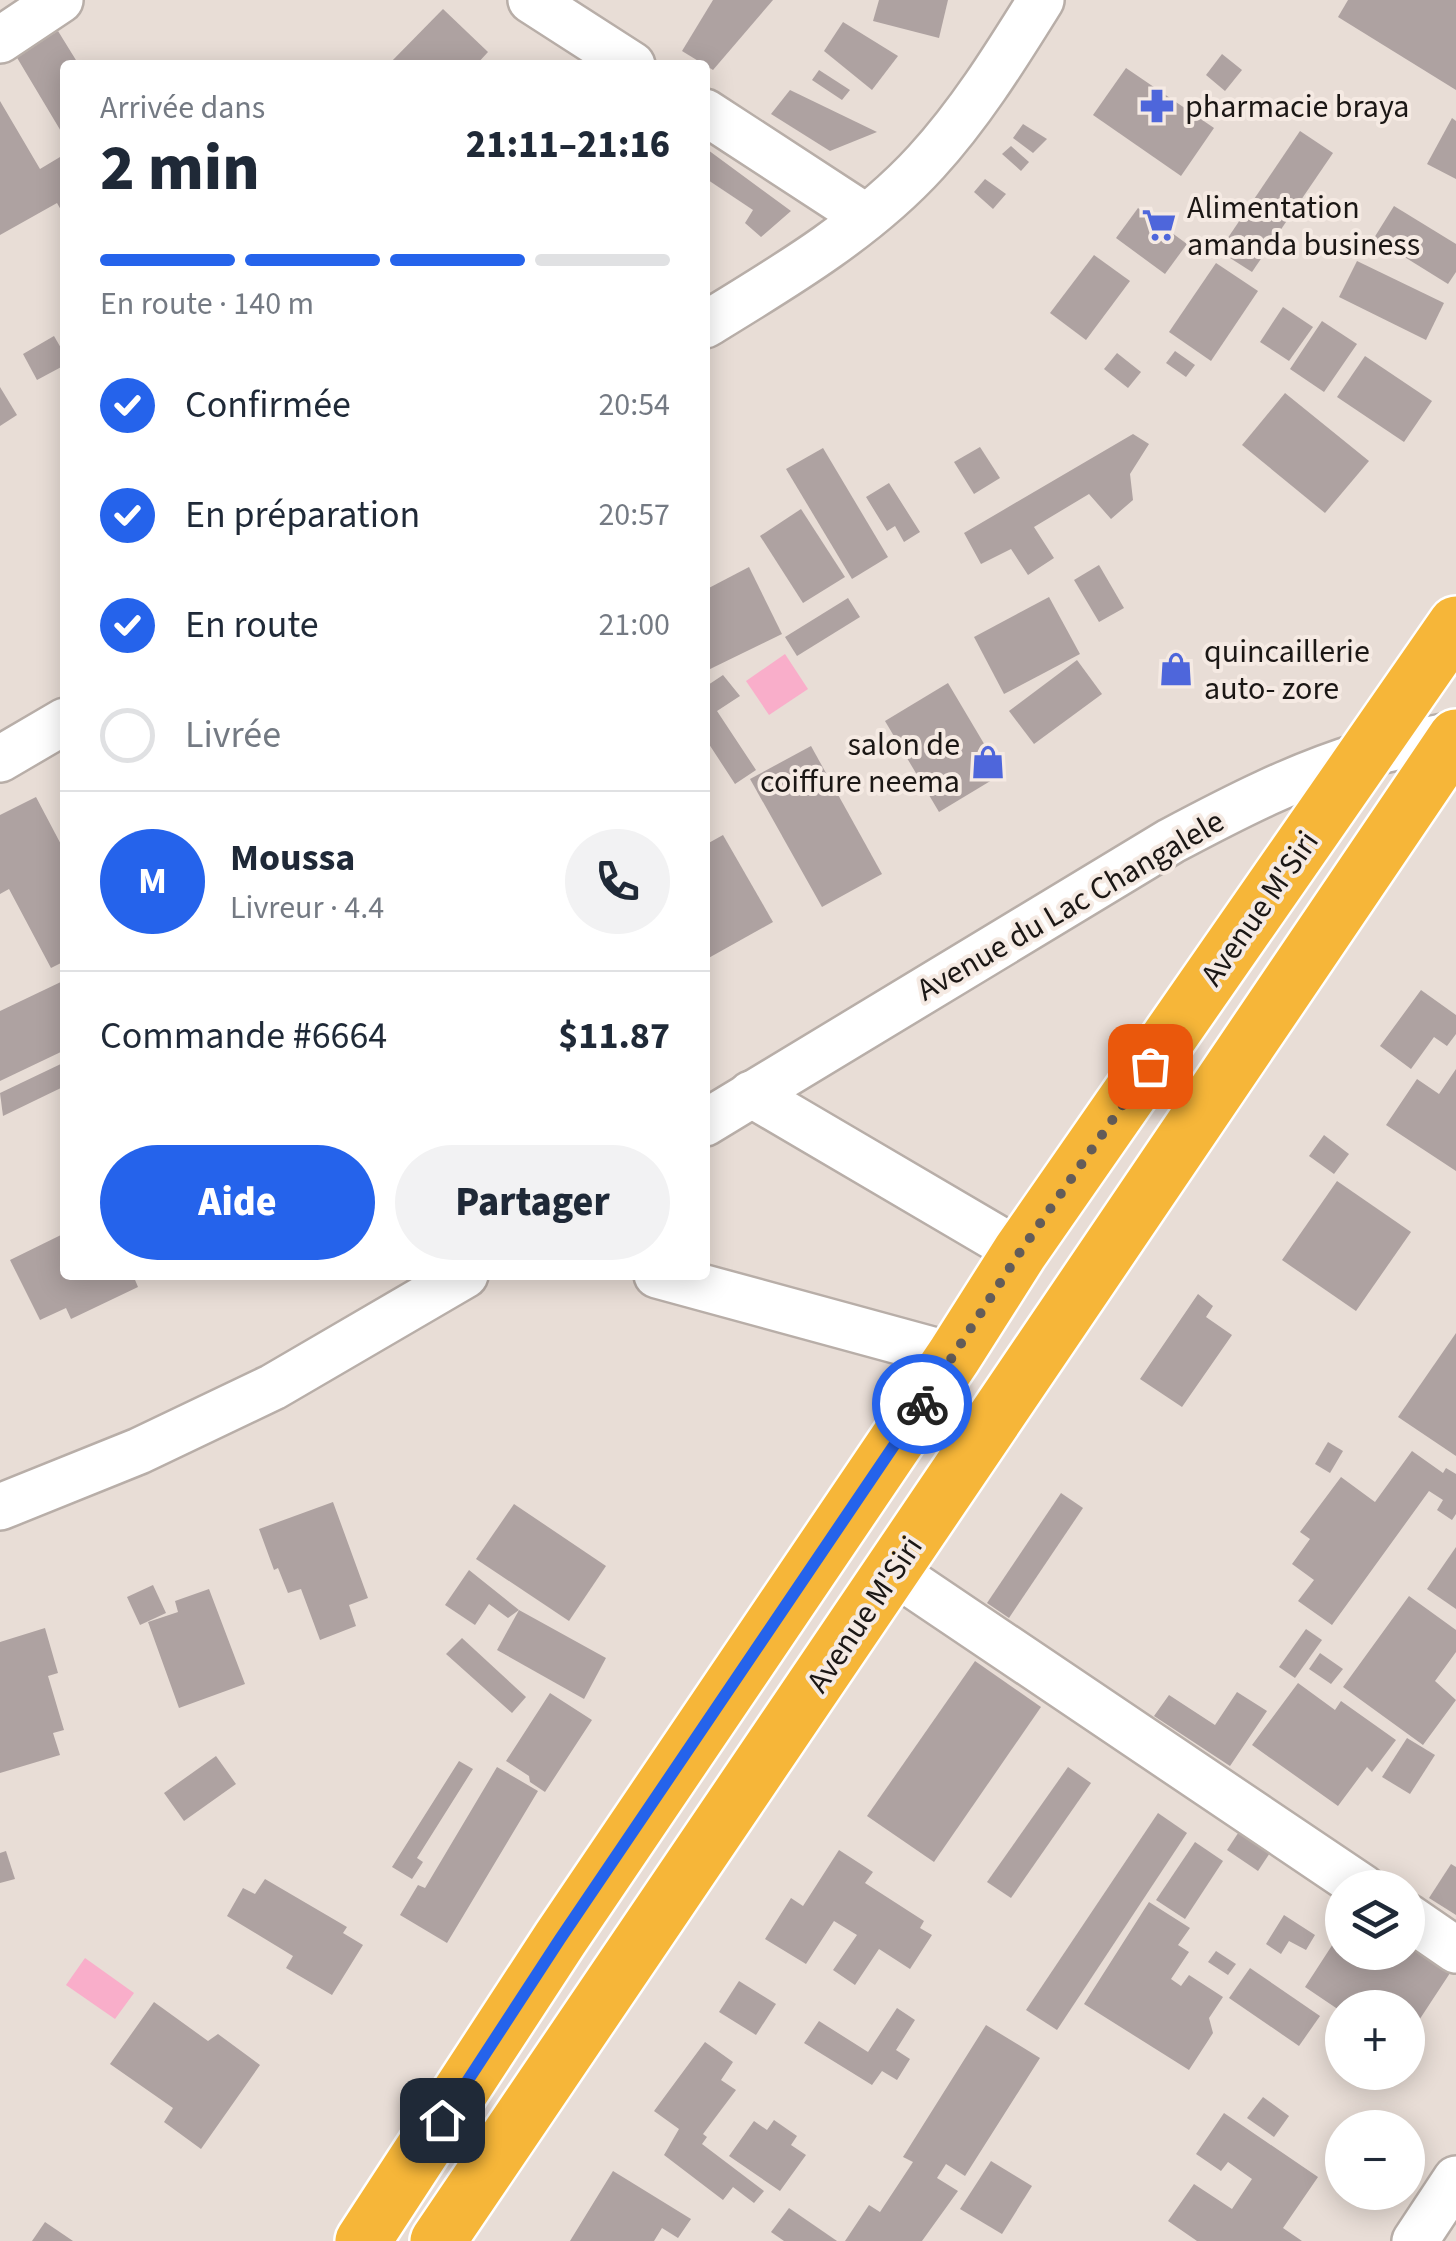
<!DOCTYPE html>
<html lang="fr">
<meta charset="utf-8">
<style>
body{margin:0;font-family:"Source Sans 3",sans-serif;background:#f2f2f3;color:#1f2937;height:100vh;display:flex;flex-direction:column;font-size:38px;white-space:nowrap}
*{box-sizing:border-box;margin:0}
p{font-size:32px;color:#747a83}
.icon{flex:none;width:55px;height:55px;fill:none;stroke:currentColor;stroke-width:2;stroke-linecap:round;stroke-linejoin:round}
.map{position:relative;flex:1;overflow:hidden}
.details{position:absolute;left:60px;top:60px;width:650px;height:1220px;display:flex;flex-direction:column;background:#fff;border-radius:10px;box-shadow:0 5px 25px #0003}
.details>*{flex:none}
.buttons{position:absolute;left:1325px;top:1870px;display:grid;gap:20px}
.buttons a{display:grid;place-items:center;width:100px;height:100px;border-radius:50%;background:#fff;box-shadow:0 5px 25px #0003;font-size:50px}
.pin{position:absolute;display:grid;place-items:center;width:85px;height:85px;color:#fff;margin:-42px;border-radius:20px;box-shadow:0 5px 15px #0006}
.courier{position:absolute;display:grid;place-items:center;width:100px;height:100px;margin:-50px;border:8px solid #2563eb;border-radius:50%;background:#fff;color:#222;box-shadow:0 2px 12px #0007}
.headline em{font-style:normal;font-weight:800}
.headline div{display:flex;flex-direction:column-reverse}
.headline{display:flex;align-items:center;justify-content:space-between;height:170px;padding:0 40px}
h1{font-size:65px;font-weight:800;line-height:75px}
.bar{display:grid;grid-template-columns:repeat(4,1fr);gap:15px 10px;align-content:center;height:120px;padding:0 40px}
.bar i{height:12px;border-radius:8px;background:#e0e1e3}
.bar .selected{background:#2563eb}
.bar p{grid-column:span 4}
.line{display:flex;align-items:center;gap:25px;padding:0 40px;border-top:2px solid #e0e1e3}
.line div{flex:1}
.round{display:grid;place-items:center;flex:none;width:105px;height:105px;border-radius:52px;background:#f2f2f3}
ol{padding:0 40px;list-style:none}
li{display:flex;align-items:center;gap:30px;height:110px}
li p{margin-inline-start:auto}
li .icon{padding:10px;border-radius:50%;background:#2563eb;color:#fff;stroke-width:4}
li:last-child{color:#747a83}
li i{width:55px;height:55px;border:5px solid #e0e1e3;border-radius:50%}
.action{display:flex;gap:20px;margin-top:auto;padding:20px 40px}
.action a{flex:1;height:115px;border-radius:60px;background:#2563eb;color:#fff;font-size:40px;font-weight:800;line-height:115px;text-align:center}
.action a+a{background:#f2f2f3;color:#1f2937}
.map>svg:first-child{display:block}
</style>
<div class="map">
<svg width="1456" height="2241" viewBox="0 0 1456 2241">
<rect width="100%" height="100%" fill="#e8ddd6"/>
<g fill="#f9aeca">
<polygon points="785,654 808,689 769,715 746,681"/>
<polygon points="85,1958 134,1993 115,2019 66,1985"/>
</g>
<g fill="#aea2a1">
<polygon points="713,0 773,0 713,70 682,51"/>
<polygon points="879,0 948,0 939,38 873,21"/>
<polygon points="1348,0 1456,0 1456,90 1338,17"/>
<polygon points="443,9 488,52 476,65 388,65"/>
<polygon points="843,22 898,56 872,90 824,51"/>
<polygon points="58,31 79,65 65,65 65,138 16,56"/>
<polygon points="1222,54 1242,70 1225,91 1206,75"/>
<polygon points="1126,68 1214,128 1181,176 1093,115"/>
<polygon points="819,70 850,90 842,100 812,80"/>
<polygon points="790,90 877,132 830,151 771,114"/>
<polygon points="0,101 40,169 65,154 65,217 57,203 0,235"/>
<polygon points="1452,118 1456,121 1456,179 1427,164"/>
<polygon points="1023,124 1047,139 1033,153 1013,138"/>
<polygon points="1300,131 1333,153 1252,272 1219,251"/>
<polygon points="1011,146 1029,162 1021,171 1002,154"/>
<polygon points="708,150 791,211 761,237 745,223 753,210 705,178 705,153"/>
<polygon points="985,179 1006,194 993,209 974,192"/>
<polygon points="1394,206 1456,244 1456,272 1448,284 1374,238"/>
<polygon points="1138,208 1187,244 1165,274 1116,238"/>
<polygon points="1094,255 1130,281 1086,340 1050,313"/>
<polygon points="1357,261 1444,303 1426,340 1339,297"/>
<polygon points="1216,263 1258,291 1211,361 1169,332"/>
<polygon points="1283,307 1313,327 1289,361 1260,342"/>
<polygon points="1322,321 1357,344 1324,392 1290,369"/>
<polygon points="54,336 65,355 65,365 37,380 23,354"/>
<polygon points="1175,351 1195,365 1186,377 1166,363"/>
<polygon points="1117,353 1141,372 1128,388 1104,369"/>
<polygon points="1365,356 1432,401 1404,442 1337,397"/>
<polygon points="0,387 17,415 0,426"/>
<polygon points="1285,393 1369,461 1325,513 1242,445"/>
<polygon points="1133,434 1149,444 1130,474 1133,500 1111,519 1089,494 1034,527 1054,558 1028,575 1011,549 981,564 964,533"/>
<polygon points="980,447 1000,478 974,494 954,462"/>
<polygon points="823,448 888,557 852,579 786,469"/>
<polygon points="889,483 920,532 904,542 895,526 887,531 866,497"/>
<polygon points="801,509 845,577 803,603 760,536"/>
<polygon points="1099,565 1124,608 1099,622 1074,580"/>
<polygon points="749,567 782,634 706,671 705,590"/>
<polygon points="1049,597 1080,654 1004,694 974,637"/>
<polygon points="848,598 860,617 797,656 785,637"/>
<polygon points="1077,660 1102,694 1034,744 1009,711"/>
<polygon points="723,675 740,696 717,711 756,770 735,784 705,738 705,687"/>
<polygon points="948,683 1002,774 939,812 885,721"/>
<polygon points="811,746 882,874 822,907 750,779"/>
<polygon points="36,797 65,852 65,961 51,968 9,889 0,894 0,815"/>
<polygon points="723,835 773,922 705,960 705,845"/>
<polygon points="65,980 65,1050 0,1081 0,1011"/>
<polygon points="1421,990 1456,1015 1456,1034 1447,1046 1434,1037 1411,1069 1380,1046"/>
<polygon points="65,1062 65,1086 3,1116 0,1093"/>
<polygon points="1456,1069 1456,1171 1386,1125 1417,1079 1439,1094"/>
<polygon points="1324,1135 1349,1154 1334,1174 1309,1156"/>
<polygon points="1337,1181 1411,1232 1356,1311 1282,1260"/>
<polygon points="65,1233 65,1275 133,1275 138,1287 71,1319 66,1308 40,1320 10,1260"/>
<polygon points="1198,1294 1213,1306 1206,1317 1232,1335 1182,1407 1140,1379"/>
<polygon points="1456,1333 1456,1456 1398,1417"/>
<polygon points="1328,1442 1343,1451 1330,1473 1315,1464"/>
<polygon points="1412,1451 1443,1473 1446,1468 1456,1474 1456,1514 1452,1520 1437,1510 1443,1500 1429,1491 1332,1625 1298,1601 1314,1580 1292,1564 1310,1539 1300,1532 1341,1477 1375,1502"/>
<polygon points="1061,1493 1083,1508 1009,1618 987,1603"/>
<polygon points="333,1502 368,1598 349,1605 356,1626 320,1640 301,1589 288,1593 278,1568 274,1570 259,1529"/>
<polygon points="514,1504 606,1566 569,1621 476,1559"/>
<polygon points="1456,1547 1456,1609 1427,1589"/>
<polygon points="469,1570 519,1610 508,1618 489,1604 475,1625 445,1605"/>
<polygon points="153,1585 166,1613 140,1625 127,1597"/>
<polygon points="209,1589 245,1684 179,1708 148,1622 178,1612 175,1601"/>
<polygon points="1409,1596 1456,1630 1456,1652 1435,1681 1456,1700 1423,1745 1343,1687"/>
<polygon points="519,1610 606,1658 584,1699 497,1650"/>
<polygon points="45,1628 58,1673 48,1676 64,1730 53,1733 60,1755 0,1773 0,1642"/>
<polygon points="1306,1629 1322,1640 1295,1678 1279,1667"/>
<polygon points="462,1638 526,1697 512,1713 446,1654"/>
<polygon points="1320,1653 1343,1669 1331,1684 1309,1669"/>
<polygon points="975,1661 1041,1707 934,1862 867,1816"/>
<polygon points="1298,1683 1335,1710 1341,1701 1396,1740 1372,1772 1367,1767 1338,1806 1252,1745"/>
<polygon points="1237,1692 1267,1711 1230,1766 1154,1716 1169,1695 1215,1725"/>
<polygon points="550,1693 592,1720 545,1792 530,1782 529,1776 506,1761"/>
<polygon points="1407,1738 1435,1755 1410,1794 1382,1777"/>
<polygon points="216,1756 236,1784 184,1821 164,1793"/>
<polygon points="459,1761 473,1769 417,1858 423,1862 412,1879 392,1867"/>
<polygon points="497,1767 538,1791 447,1943 400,1915 418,1885 425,1888"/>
<polygon points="1068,1767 1091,1783 1011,1898 987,1882"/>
<polygon points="1158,1813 1187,1833 1057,2030 1026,2010"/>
<polygon points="1246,1821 1277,1842 1258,1871 1227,1850"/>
<polygon points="1195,1842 1223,1861 1185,1919 1156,1900"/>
<polygon points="839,1850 873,1872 865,1883 924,1921 920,1928 932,1935 910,1969 879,1949 855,1985 833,1970 857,1935 834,1921 806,1964 765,1939 791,1898 803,1906"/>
<polygon points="6,1851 15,1879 0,1883 0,1853"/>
<polygon points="1451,1864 1456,1867 1456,1915 1429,1898"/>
<polygon points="265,1879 347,1927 343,1933 363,1945 332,1995 286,1968 293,1956 227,1916 243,1888 255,1894"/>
<polygon points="1149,1902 1190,1928 1178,1945 1189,1952 1171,1979 1181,1986 1189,1975 1223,1997 1209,2018 1213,2033 1189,2070 1084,2004"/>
<polygon points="1284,1915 1315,1935 1306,1950 1289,1941 1281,1954 1266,1944"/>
<polygon points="1342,1930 1342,1952 1408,1952 1408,1942 1452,1970 1408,2037 1408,2008 1342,2008 1342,2012 1305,1987"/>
<polygon points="1216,1951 1236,1964 1228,1975 1208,1962"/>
<polygon points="1250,1968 1320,2016 1299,2046 1229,1998"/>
<polygon points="739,1981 776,2004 756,2035 719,2012"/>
<polygon points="154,2002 208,2041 218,2034 260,2065 201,2149 164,2122 173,2108 110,2064"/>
<polygon points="897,2008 915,2020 896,2050 910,2059 897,2080 882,2071 872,2085 804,2043 819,2021 868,2052"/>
<polygon points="986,2025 1040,2058 965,2176 946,2164 937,2178 958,2191 922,2241 845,2241 869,2205 880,2212 913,2162 903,2157"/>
<polygon points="705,2042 733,2062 721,2080 736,2090 703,2134 707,2137 702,2144 764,2191 754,2203 733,2187 723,2200 664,2155 679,2129 654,2111"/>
<polygon points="1263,2097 1289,2116 1274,2137 1247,2118"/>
<polygon points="1224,2113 1318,2177 1283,2228 1302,2241 1197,2241 1168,2221 1194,2184 1232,2209 1252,2179 1228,2162 1221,2171 1196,2154"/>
<polygon points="774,2120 797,2136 791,2145 806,2155 780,2191 729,2156 754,2121 767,2130"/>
<polygon points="991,2161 1032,2186 1002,2234 960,2209"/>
<polygon points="613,2171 691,2219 678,2238 662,2228 654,2241 570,2241"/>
<polygon points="789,2208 837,2241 784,2241 771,2232"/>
<polygon points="45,2222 73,2241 32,2241"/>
</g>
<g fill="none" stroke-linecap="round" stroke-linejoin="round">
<g stroke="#b8aea8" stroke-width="50">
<g id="minor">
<polyline points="531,0 632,65"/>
<polyline points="0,40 60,0"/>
<polyline points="705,112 866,217"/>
<path d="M705 325C782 278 865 229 926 162 971 113 1006 56 1041 0"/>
<polyline points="0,759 65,721"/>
<polyline points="751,1094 1020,1252"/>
<path d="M705 1123 1171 841C1233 808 1297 775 1364 755 1394 746 1426 741 1456 734"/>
<polyline points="657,1275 954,1356"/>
<polyline points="0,1507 139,1451 273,1387 465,1275"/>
<polyline points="894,1572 1363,1888"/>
<polyline points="1408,1917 1456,1950"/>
<polyline points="1415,2241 1456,2179"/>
</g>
</g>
<g stroke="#fff" stroke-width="60">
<g id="highway">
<polyline points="363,2241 560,1939 954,1356 1020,1252 1456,624"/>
<polyline points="438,2241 1456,737"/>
</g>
</g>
<use href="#minor" stroke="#fff" stroke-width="45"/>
<use href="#highway" stroke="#f6b639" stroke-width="55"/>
</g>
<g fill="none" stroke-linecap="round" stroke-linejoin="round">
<polyline stroke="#635c59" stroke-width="10" stroke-dasharray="0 18" points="922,1404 1020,1252 1150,1066"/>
<polyline stroke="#2563eb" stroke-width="12" points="442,2120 560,1939 922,1404"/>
</g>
<defs>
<g id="pharmacy-bare" transform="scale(2.7)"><path d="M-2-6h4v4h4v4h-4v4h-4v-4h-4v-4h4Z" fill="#4e66db" stroke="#f5eae3" stroke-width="2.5" paint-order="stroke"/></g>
<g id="supermarket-bare" transform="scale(2.7)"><path d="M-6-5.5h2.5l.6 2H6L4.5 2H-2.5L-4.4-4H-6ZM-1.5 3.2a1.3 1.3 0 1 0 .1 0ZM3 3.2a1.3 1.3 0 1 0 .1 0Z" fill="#4e66db" stroke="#f5eae3" stroke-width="2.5" paint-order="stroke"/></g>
<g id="shop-bare" transform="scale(2.7)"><path d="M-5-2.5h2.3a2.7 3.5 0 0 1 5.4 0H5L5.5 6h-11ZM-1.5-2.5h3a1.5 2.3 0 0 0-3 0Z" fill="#4e66db" stroke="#f5eae3" stroke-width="2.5" paint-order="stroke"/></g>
</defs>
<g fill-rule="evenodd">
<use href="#pharmacy-bare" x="1157" y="106"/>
<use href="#supermarket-bare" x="1159" y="225"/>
<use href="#shop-bare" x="1176" y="669"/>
<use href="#shop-bare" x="988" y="762"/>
</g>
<g text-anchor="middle" stroke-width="8" stroke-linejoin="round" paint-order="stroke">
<g font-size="32" fill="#1b1715" stroke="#f5eae3" text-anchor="start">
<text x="1185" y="117">pharmacie braya</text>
<text x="1187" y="218">Alimentation<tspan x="1187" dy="37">amanda business</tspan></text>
<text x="1204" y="662">quincaillerie<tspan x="1204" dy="37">auto- zore</tspan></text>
<text x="960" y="755" text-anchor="end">salon de<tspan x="960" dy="37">coiffure neema</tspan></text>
</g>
<g font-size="32" fill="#1b1715" stroke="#f5eae3">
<text transform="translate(1070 905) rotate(-30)" y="11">Avenue du Lac Changalele</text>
<text transform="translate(1259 908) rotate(-55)" y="11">Avenue M'Siri</text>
<text transform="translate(864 1614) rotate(-56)" y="11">Avenue M'Siri</text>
</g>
</g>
</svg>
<div class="buttons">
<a><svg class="icon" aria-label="layers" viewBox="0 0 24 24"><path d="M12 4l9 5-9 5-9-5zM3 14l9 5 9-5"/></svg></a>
<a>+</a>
<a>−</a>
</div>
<div class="pin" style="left:1150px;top:1066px;background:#ea580c"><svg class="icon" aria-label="bag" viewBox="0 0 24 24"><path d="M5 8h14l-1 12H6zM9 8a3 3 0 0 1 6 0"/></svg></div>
<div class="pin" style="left:442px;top:2120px;background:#1f2937"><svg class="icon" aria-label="home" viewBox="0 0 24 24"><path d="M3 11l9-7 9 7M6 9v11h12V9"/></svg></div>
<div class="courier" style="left:922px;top:1404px"><svg class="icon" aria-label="bike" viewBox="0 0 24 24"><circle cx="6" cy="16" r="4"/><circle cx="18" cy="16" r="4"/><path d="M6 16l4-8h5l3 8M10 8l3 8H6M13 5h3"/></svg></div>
<section class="details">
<div class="headline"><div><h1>2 min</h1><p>Arrivée dans</p></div><em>21:11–21:16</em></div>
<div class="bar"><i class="selected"></i><i class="selected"></i><i class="selected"></i><i></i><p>En route · 140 m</p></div>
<ol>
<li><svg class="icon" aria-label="check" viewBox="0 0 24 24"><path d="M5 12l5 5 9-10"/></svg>Confirmée<p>20:54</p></li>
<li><svg class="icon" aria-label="check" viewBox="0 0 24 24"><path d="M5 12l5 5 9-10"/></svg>En préparation<p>20:57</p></li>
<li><svg class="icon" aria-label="check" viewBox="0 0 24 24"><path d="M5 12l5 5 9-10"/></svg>En route<p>21:00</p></li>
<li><i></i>Livrée</li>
</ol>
<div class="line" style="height:180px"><b class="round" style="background:#2563eb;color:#fff">M</b><div><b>Moussa</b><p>Livreur · 4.4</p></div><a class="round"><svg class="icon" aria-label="phone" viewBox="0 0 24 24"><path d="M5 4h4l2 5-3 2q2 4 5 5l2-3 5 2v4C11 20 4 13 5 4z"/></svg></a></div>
<div class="line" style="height:130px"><div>Commande #6664</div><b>$11.87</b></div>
<div class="action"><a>Aide</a><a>Partager</a></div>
</section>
</div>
